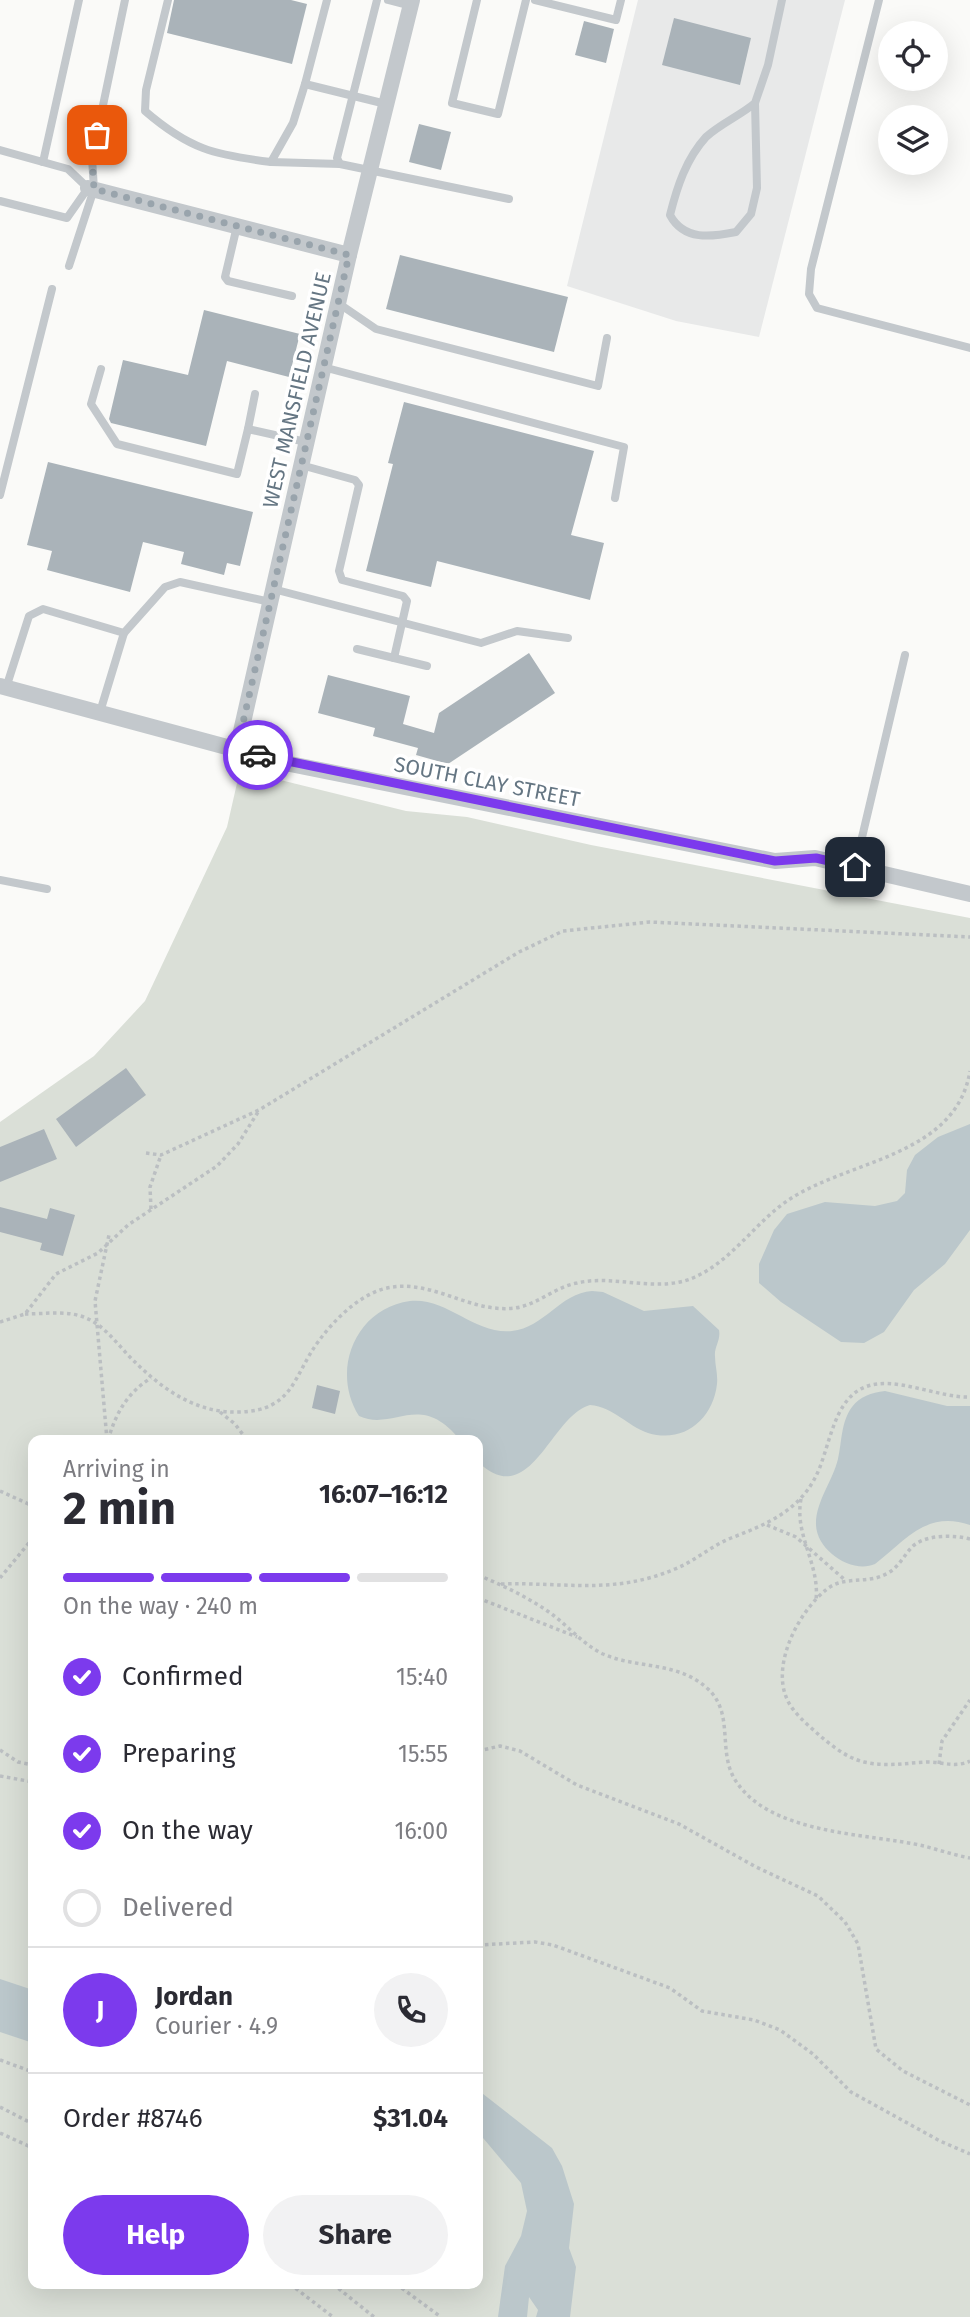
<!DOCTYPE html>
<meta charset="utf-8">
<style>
body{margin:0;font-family:"Fira Sans",sans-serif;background:#f2f2f3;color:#2b2b33;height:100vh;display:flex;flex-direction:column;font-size:26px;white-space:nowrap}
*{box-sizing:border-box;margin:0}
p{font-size:23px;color:#7c7c81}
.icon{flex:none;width:38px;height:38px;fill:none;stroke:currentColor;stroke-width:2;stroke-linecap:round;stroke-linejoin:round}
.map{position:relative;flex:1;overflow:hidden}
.side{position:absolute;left:28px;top:1435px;width:455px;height:854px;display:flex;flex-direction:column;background:#fff;border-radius:14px;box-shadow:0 7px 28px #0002}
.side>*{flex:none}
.buttons{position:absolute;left:878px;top:21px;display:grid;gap:14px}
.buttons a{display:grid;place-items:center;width:70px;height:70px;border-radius:50%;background:#fff;box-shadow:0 7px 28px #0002;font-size:35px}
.pin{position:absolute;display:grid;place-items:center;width:60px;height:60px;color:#fff;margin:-30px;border-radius:14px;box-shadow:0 4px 10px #0006}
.courier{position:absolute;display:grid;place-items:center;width:70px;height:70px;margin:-35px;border:5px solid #7c3aed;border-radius:50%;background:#fff;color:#222;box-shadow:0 2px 9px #0007}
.summary em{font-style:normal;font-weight:700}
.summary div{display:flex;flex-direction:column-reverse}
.summary{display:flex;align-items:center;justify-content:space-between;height:119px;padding:0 35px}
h1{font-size:46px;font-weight:700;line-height:52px}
.bar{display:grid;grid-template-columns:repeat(4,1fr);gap:10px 7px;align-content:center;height:84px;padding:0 35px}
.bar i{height:9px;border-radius:5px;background:#e1e1e2}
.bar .current{background:#7c3aed}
.bar p{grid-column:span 4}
.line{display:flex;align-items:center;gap:18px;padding:0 35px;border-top:2px solid #e1e1e2}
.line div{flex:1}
.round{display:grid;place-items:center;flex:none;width:74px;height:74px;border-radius:37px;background:#f2f2f3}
ol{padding:0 35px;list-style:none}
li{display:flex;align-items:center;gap:21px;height:77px}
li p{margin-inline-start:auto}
li .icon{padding:7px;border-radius:50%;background:#7c3aed;color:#fff;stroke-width:4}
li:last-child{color:#7c7c81}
li i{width:38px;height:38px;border:4px solid #e1e1e2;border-radius:50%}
.primary-button{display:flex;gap:14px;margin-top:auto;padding:14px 35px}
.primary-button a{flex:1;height:80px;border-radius:42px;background:#7c3aed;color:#fff;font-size:28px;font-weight:700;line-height:80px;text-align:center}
.primary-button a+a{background:#f2f2f3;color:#2b2b33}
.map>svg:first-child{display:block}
</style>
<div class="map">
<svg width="970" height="2317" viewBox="0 0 970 2317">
<rect width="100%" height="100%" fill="#fafaf8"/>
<polygon fill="#e8e9e9" points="638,0 845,0 759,337 676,321 567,286"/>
<path fill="#dadfd7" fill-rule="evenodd" d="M240 770 406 811 467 817 591 845 970 918V2317H0V1122L94 1056 145 1001 227 827ZM33 1440H478V2284H33Z"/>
<g fill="#bbc7cb">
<polygon points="970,1124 970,1230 945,1264 914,1290 884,1332 864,1343 841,1342 781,1302 759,1283 759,1264 774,1230 787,1214 825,1202 875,1206 897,1201 905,1193 907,1170 915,1155 938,1137"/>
<path d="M592 1291 603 1292 644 1311 693 1306 719 1330C721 1340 714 1347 715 1356 715 1366 718 1374 717 1384 713 1419 684 1444 648 1433 627 1426 614 1407 590 1405 550 1416 531 1512 478 1462V1440H460C420 1390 394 1432 359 1416 330 1370 356 1308 410 1301 447 1297 475 1335 512 1331 544 1328 560 1293 592 1291Z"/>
<path d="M885 1391 947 1406H970V1525C926 1510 905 1541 875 1564 852 1574 817 1551 816 1525 815 1503 833 1480 838 1459 842 1441 841 1422 852 1407 860 1396 871 1393 885 1391Z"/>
<polygon points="0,1979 33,1990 33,2043 0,2032"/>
<polygon points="478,2090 552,2148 562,2166 574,2204 569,2248 576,2267 570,2317 536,2317 538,2310 529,2297 527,2317 498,2317 505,2266 521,2236 527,2211 521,2183 478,2132"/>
</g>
<g fill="#aab3b9">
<polygon points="174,0 291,0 307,4 292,64 167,33"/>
<polygon points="674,18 751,38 740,85 662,65"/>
<polygon points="584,21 614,29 606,63 575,55"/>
<polygon points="419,124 451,132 441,170 409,162"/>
<polygon points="400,255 568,297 554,352 386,309"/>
<polygon points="204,310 300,334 289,377 227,361 206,446 111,423 109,419 123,360 188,375"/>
<polygon points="404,402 594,451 571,535 604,543 590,600 437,561 431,587 366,571 393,464 388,463"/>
<polygon points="48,462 253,512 240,566 227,563 224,575 181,564 184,552 143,542 130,592 47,570 52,551 27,545"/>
<polygon points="529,653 555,693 448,764 416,755 418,748 373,736 375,728 318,713 328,675 410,696 403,724 434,733 439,713"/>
<polygon points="126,1068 146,1095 76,1147 56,1119"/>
<polygon points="44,1129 57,1159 0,1182 0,1147"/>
<polygon points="0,1207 47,1219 50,1208 75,1215 63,1256 40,1250 42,1243 0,1232"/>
<polygon points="317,1385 340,1391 335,1414 312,1408"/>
</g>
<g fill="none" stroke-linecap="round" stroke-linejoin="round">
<g stroke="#bbbfc2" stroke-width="3.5" stroke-dasharray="3.5 3.5" stroke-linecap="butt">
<polyline points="146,1153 161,1155 259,1110 519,952 563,931 650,922 970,937"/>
<polyline points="151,1209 150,1187 161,1155"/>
<path d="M25 1314C44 1314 68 1310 86 1318 103 1325 115 1341 128 1355 158 1386 194 1414 240 1412 294 1410 293 1376 318 1342 334 1320 357 1297 383 1289 430 1276 469 1314 515 1308 537 1305 555 1287 577 1283 615 1274 658 1294 695 1277 733 1260 756 1221 790 1199 850 1160 956 1156 970 1071"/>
<polyline points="0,1322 25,1314 56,1274 98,1253 128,1225 217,1166 238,1144 258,1112"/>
<polyline points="220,1412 235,1424 247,1440"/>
<polyline points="107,1440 95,1301 109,1235"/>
<path d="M108 1440C116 1413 127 1393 151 1378"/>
<polyline points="0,1491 33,1506"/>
<path d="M801 1499C794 1535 820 1564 816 1600"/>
<polyline points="767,1525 796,1537 845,1580"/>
<path d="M970 1539C954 1535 927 1534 913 1546 904 1555 899 1567 888 1573 868 1585 845 1575 827 1589 799 1611 771 1664 787 1699 793 1713 807 1724 819 1735 832 1746 847 1758 864 1762 886 1767 906 1763 928 1762 944 1762 955 1768 970 1761"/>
<path d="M478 1575C504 1586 530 1598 553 1615 570 1628 584 1645 603 1654 637 1669 678 1661 708 1689 734 1713 718 1750 734 1778 767 1835 867 1833 924 1846 939 1850 954 1855 970 1858"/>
<polyline points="0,1578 33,1538"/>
<path d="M501 1584C564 1582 614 1595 675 1569 695 1561 711 1546 731 1538 765 1525 797 1512 815 1478 830 1450 832 1400 865 1387 894 1375 938 1398 970 1397"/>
<polyline points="478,1598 577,1637"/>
<polyline points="0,1750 18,1762 33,1765"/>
<polyline points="478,1751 500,1746 520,1751 577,1785 679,1824 756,1867 818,1896 845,1922 858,1944 876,2049 903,2071 970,2105"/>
<polyline points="939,1764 942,1741 970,1700"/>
<polyline points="0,1776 33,1782"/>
<polyline points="478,1945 535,1942 553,1945 670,1988 702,2011 754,2020 780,2030 813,2054 851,2092 940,2141 970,2154"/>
<polyline points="0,2060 33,2072"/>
<polyline points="0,2107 33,2124"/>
<polyline points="0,2133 33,2148"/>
<polyline points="290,2284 333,2317"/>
<polyline points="333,2284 374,2317"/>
<polyline points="396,2284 441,2317"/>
</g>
<g stroke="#c3c8cc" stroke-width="8">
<path d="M168 0 146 90 145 111C189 149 214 155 271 162"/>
<polyline points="327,0 305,84 386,104"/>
<polyline points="377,0 337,158 340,164 509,199"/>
<polyline points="388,0 411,6"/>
<polyline points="477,0 452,103 498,114 526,0"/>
<polyline points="535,0 616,20 621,0"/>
<polyline points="879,0 811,269 809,294 817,308 970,348"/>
<polyline points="305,84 293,123 271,162 340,164"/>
<path d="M755 103C741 115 720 124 706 137 686 159 677 187 670 215 684 241 711 237 736 232L751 214 757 188 755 103 768 65 782 0"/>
<polyline points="0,150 68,169 88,188 67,218 0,201"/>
<polyline points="43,162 79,0"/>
<polyline points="237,226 225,277 228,281 292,296"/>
<polyline points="69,266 94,189 92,158 125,0"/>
<polyline points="338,303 376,329 598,386 607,338"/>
<polyline points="323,367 624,447 615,498"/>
<polyline points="101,369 91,404 117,444 237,474 248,429 306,442"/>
<polyline points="248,429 255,394"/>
<polyline points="301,465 355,480 359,485 339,571 342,580 403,596 407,601 394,658"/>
<polyline points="0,495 52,289"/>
<polyline points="273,589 481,643 517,631 568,638"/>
<polyline points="357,649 427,666"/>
<polyline points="6,688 29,616 43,609 124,633"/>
<polyline points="100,712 124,633 165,587 180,582 270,602"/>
<polyline points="855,867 905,655"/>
<polyline points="0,880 47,889"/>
</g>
<g stroke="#c3c8cc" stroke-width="16">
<polyline points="88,188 349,255"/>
<polyline points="0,686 290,764 775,861 815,858 970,894"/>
<polyline points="237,749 349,255 412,0"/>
</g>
</g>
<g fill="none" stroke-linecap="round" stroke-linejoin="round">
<polyline stroke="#99a4ac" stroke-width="7" stroke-dasharray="0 12.6" points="97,135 92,158 94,189 349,255 237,749 258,755"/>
<polyline stroke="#7c3aed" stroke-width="9" points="258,755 775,861 816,858 855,867"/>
</g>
<g text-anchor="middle" stroke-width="7" stroke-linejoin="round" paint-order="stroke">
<g font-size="21" fill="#657683" stroke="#fff">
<text transform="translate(297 390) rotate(-77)" y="7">WEST MANSFIELD AVENUE</text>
<text transform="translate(487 782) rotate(11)" y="7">SOUTH CLAY STREET</text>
</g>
</g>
</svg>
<div class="buttons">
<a><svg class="icon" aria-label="locate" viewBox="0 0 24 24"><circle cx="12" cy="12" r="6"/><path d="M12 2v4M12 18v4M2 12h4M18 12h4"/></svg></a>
<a><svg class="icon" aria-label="layers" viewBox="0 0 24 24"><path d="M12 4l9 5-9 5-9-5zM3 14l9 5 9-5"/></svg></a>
</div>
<div class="pin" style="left:97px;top:135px;background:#ea580c"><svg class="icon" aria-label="bag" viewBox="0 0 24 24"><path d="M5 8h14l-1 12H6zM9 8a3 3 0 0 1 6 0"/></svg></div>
<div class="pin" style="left:855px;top:867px;background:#1f2937"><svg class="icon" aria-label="home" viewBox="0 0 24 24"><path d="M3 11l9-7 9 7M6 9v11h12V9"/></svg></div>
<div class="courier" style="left:258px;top:755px"><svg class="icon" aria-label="car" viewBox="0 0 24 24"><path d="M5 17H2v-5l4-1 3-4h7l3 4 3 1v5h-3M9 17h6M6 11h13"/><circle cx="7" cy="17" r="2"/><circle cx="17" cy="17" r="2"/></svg></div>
<section class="side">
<div class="summary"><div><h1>2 min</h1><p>Arriving in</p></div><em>16:07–16:12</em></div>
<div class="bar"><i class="current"></i><i class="current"></i><i class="current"></i><i></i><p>On the way · 240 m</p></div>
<ol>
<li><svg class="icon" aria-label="check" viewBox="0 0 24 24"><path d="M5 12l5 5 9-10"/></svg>Confirmed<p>15:40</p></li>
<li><svg class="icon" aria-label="check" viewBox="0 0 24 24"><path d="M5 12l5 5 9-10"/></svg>Preparing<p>15:55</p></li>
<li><svg class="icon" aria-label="check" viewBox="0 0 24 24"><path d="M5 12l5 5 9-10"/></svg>On the way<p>16:00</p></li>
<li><i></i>Delivered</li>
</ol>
<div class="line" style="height:126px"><b class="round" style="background:#7c3aed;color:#fff">J</b><div><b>Jordan</b><p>Courier · 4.9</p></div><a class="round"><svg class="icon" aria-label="phone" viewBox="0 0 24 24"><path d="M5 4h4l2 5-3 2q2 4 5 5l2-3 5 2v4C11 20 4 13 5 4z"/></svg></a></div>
<div class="line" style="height:91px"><div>Order #8746</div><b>$31.04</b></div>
<div class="primary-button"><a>Help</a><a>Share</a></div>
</section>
</div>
